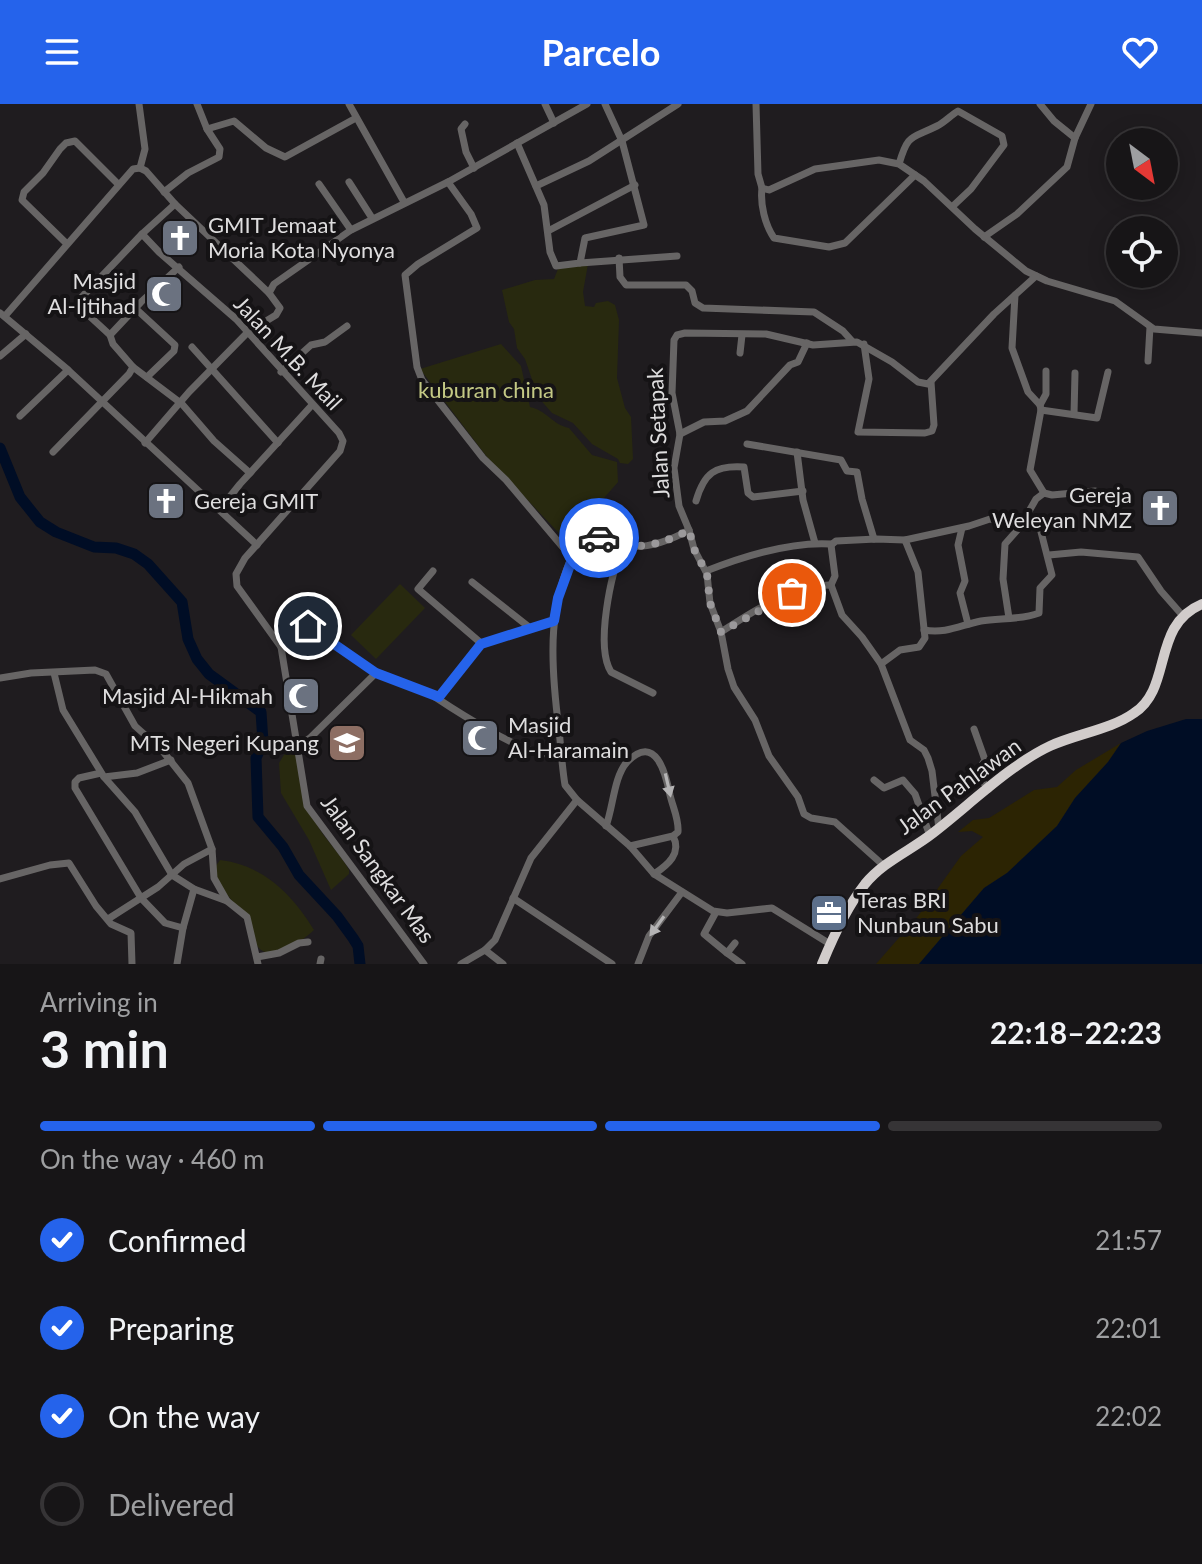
<!DOCTYPE html>
<meta charset="utf-8">
<style>
body{margin:0;font-family:Lato,sans-serif;background:#242224;color:#f1f3f6;height:100vh;display:flex;flex-direction:column;font-size:30px;white-space:nowrap}
*{box-sizing:border-box;margin:0}
p{font-size:26px;color:#9e9fa1}
.icon{flex:none;width:44px;height:44px;fill:none;stroke:currentColor;stroke-width:2;stroke-linecap:round;stroke-linejoin:round}
.map{position:relative;height:860px;overflow:hidden}
.sheet{display:flex;flex-direction:column;background:#171517;flex:1}
.sheet>*{flex:none}
.needle{width:52px;rotate:148deg}
.buttons{position:absolute;left:1106px;top:24px;display:grid;gap:16px}
.buttons a{display:grid;place-items:center;width:72px;height:72px;border-radius:50%;background:#171517;box-shadow:0 4px 20px #0003,0 0 0 2px #363436;font-size:40px}
.pin{position:absolute;display:grid;place-items:center;width:68px;height:68px;color:#fff;margin:-34px;border:4px solid #fff;border-radius:50%;box-shadow:0 2px 8px #0007}
.courier{position:absolute;display:grid;place-items:center;width:80px;height:80px;margin:-40px;border:6px solid #2563eb;border-radius:50%;background:#fff;color:#222;box-shadow:0 2px 10px #0007}
.summary em{font-style:normal;font-weight:700}
.summary div{display:flex;flex-direction:column-reverse}
.summary{display:flex;align-items:center;justify-content:space-between;height:136px;padding:0 40px}
h1{font-size:52px;font-weight:700;line-height:60px}
.bar{display:grid;grid-template-columns:repeat(4,1fr);gap:12px 8px;align-content:center;height:96px;padding:0 40px}
.bar i{height:10px;border-radius:6px;background:#363436}
.bar .active{background:#2563eb}
.bar p{grid-column:span 4}
ol{padding:0 40px;list-style:none}
li{display:flex;align-items:center;gap:24px;height:88px}
li p{margin-inline-start:auto}
li .icon{padding:8px;border-radius:50%;background:#2563eb;color:#fff;stroke-width:4}
li:last-child{color:#9e9fa1}
li i{width:44px;height:44px;border:4px solid #363436;border-radius:50%}
header{display:flex;justify-content:space-between;align-items:center;height:104px;padding:0 40px;background:#2563eb;color:#fff;font-size:36px;font-weight:700}
.map>svg:first-child{display:block}
</style>
<header><svg class="icon" aria-label="menu" viewBox="0 0 24 24"><path d="M4 6h16M4 12h16M4 18h16"/></svg>Parcelo<svg class="icon" aria-label="heart" viewBox="0 0 24 24"><path d="M12 20l-8-8c-3-5 5-10 8-4 3-6 11-1 8 4z"/></svg></header>
<div class="map">
<svg width="1202" height="860" viewBox="0 0 1202 860">
<rect width="100%" height="100%" fill="#1f1c1f"/>
<g fill="#28290f">
<polygon points="588,160 583,188 585,202 594,203 596,199 608,197 615,201 619,216 617,274 625,304 631,313 633,355 628,360 620,359 618,355 592,340 573,319 552,309 538,293 525,255 517,244 514,225 509,218 502,186 535,176 554,175 558,165"/>
<path d="M501 240 521 262 530 303C546 306 553 321 569 324L592 351 617 358 618 378 591 409 572 443 487 353 420 265Z"/>
<polygon points="400,480 425,504 376,555 351,531"/>
<path d="M290 641C306 664 303 694 316 719 325 736 340 749 349 766V770L331 786 309 736 281 689 279 659Z"/>
<path d="M220 756C263 761 292 790 314 826 303 836 272 860 258 843 255 838 255 831 252 825 243 808 223 787 211 769Z"/>
</g>
<polygon fill="#2c2403" points="1121,639 1108,658 1075,694 1057,722 1007,769 984,784 919,860 876,860 918,812 961,752 983,733 972,727 958,728 973,716 989,714 1034,686 1057,683 1076,666"/>
<polygon fill="#000d25" points="1186,615 1202,615 1202,860 919,860 984,784 1007,769 1057,722 1075,694 1108,658 1121,639 1147,627"/>
<g fill="none" stroke-linecap="round" stroke-linejoin="round">
<polyline stroke="#000d25" stroke-width="11" points="0,344 20,393 40,418 56,428 94,443 116,444 134,450 148,460 182,498 188,535 197,555 209,570 261,608 263,638 256,654 258,713 283,743 299,771 337,812 353,834 358,842 360,860"/>
<g stroke="#676565" stroke-width="7">
<polyline points="139,0 145,45 140,64"/>
<polyline points="197,0 207,25"/>
<polyline points="349,0 404,98"/>
<polyline points="545,0 554,19"/>
<polyline points="756,0 758,70 762,84 769,86 815,65 879,56 899,60 924,77 975,125 1026,167 1047,177 1115,197 1154,225 1202,229"/>
<polyline points="1040,0 1054,17 1075,34"/>
<polyline points="465,20 461,25 466,48 474,64"/>
<polyline points="517,39 544,101 550,148 556,162 580,159 585,134 644,121 622,37 605,0"/>
<path d="M899 60C908 29 911 35 937 22 945 18 951 11 958 7L1002 32 1004 41 971 85 953 102"/>
<polyline points="349,78 372,114"/>
<polyline points="448,78 471,110 477,124 418,160 405,171 417,263 422,276 483,354 506,376 571,453"/>
<polyline points="319,80 351,126"/>
<polyline points="536,82 589,57 678,0"/>
<path d="M762 84C760 100 765 121 774 134L829 143 845 139 915 71"/>
<polyline points="164,88 188,69 219,53 220,45 207,25 234,17 266,44 285,53 356,14"/>
<polyline points="175,100 269,189"/>
<polyline points="548,127 635,81"/>
<polyline points="984,133 1017,110 1067,63 1075,34 1091,0"/>
<polyline points="66,139 22,96 24,88 43,69 60,45 66,39 75,37 118,80"/>
<polyline points="619,154 620,173 626,181 686,181 692,187 695,199 703,204 814,208 843,227 852,237"/>
<polyline points="580,159 677,152"/>
<polyline points="1036,172 1015,191 1012,244 1028,288 1040,301 1041,306 1030,366 1044,389"/>
<polyline points="135,204 175,241 174,247 147,273"/>
<polyline points="0,209 67,265 257,441"/>
<polyline points="5,212 133,65 140,64 146,67 175,100 142,130 159,148 236,215 339,329 343,337 340,347 245,454 236,470 237,482 281,543"/>
<polyline points="110,231 84,207 79,196 142,130"/>
<polyline points="864,240 869,275 858,328 925,329 932,327 934,321 931,278"/>
<polyline points="192,243 278,339"/>
<polyline points="740,249 742,231"/>
<polyline points="0,252 26,230"/>
<polyline points="1148,257 1150,223"/>
<polyline points="133,263 182,300 214,337 250,369"/>
<polyline points="281,268 311,241 325,238 347,222"/>
<polyline points="1040,301 1046,290 1046,267"/>
<polyline points="1041,306 1097,314 1108,268"/>
<polyline points="1074,310 1075,269"/>
<polyline points="20,312 68,266"/>
<polyline points="680,330 704,318 725,317 747,307 790,261 798,258 807,239"/>
<polyline points="145,339 189,288 248,228 276,211 280,204 269,189 274,180 351,126 448,78 587,0"/>
<polyline points="747,340 841,356 847,367 857,368 862,395 874,435"/>
<polyline points="53,348 129,270 133,263 113,240 110,231 141,198 179,163"/>
<polyline points="797,348 803,396 815,439"/>
<polyline points="1044,389 1052,391 1095,387"/>
<path d="M696 397C704 369 715 361 744 363L748 389 753 393 803 387"/>
<polyline points="220,405 240,380 312,301"/>
<polyline points="962,424 958,441 965,477 960,489 968,520"/>
<path d="M689 426C666 439 640 447 614 440 602 437 594 431 582 432 546 496 550 556 559 626 561 644 562 663 565 681L577 696 630 742 654 770 713 807 727 809 772 804 830 840"/>
<path d="M623 442C611 469 595 542 611 568L653 589"/>
<polyline points="1049,451 1081,448 1138,453 1161,487 1183,512"/>
<polyline points="433,467 418,485 482,540"/>
<path d="M706 467C744 452 791 437 832 440"/>
<polyline points="472,478 529,523"/>
<polyline points="1009,514 1003,475 1005,440 1020,423 1036,395 1044,389"/>
<path d="M924 526C946 530 961 521 981 517 1000 514 1021 516 1039 509L1040 484 1052 471 1040 424 1011 422 990 415 969 422 905 436 876 435 836 437 831 441 835 472 831 481 842 511 862 533 881 560 910 636 924 646 928 654 932 667 939 725"/>
<path d="M721 528C753 507 793 481 831 481"/>
<polyline points="881,560 900,546 919,543 925,534 918,468 905,436"/>
<polyline points="54,569 63,606 104,673 137,669 171,656"/>
<polyline points="0,574 31,569 95,566 106,570 135,622 161,645 188,679 212,745 214,774 227,797 247,813 258,860"/>
<path d="M435 593C456 607 526 652 549 650 551 650 560 646 561 646"/>
<polyline points="974,625 985,656 976,670 989,685"/>
<polyline points="297,642 310,634 376,569"/>
<polyline points="101,669 79,674 75,678 75,684 141,794 165,819 183,824"/>
<polyline points="104,673 135,708 172,771 194,785 227,797"/>
<polyline points="874,676 884,684 903,676 915,690 930,732"/>
<path d="M606 722C613 704 614 672 627 658 656 628 666 671 670 691 673 704 679 715 678 728L673 732 630 742"/>
<polyline points="883,761 835,718 811,714 804,710 798,693 769,652 755,616 734,583 728,565 721,528 710,499 707,470 694,445 689,426 679,402 674,364 680,330 672,289 674,236 677,231 685,229 766,230 813,241 857,238 892,258 918,278 928,280 994,210 1015,191"/>
<path d="M654 770C668 761 682 749 673 732"/>
<polyline points="0,775 50,761 69,759 96,802 111,820 131,829 132,860"/>
<polyline points="513,794 612,860"/>
<polyline points="716,808 704,830 727,849"/>
<polyline points="108,815 158,783 184,760 212,745"/>
<polyline points="735,839 727,849 742,860"/>
<polyline points="485,846 503,860"/>
<polyline points="257,853 279,849 299,839 308,838"/>
<polyline points="177,860 183,824 194,785"/>
<polyline points="320,860 321,855"/>
<polyline points="424,860 307,702 281,543 308,522 376,569 439,593 481,540 554,517"/>
<polyline points="461,860 485,846 495,836 531,754 577,696"/>
<polyline points="638,860 649,832 682,788"/>
</g>
<path stroke="#d1cccb" stroke-width="10" d="M822 860C833 833 847 803 865 780 884 757 910 747 933 729 967 703 1011 660 1050 642 1076 630 1112 625 1134 609 1173 584 1151 521 1202 500"/>
</g>
<defs><path id="oneway-solid" d="M-6-.8H1V-3.2L6.5 0L1 3.2V.8H-6Z" transform="scale(2)"/></defs>
<g fill="#b4b3b4">
<use href="#oneway-solid" transform="translate(668 681) rotate(77)"/>
<use href="#oneway-solid" transform="translate(657 822) rotate(126)"/>
</g>
<g fill="none" stroke-linecap="round" stroke-linejoin="round">
<path stroke="#9b999b" stroke-width="8" stroke-dasharray="0 14.4" d="M599 434C631 448 660 442 689 426L694 445 707 470 710 499 721 528 792 489"/>
<polyline stroke="#2563eb" stroke-width="10" points="308,522 376,569 439,593 481,540 554,517 558,494 578,439 582,432 599,434"/>
</g>
<defs>
<g id="church-square" transform="scale(2)"><rect x="-9" y="-9" width="18" height="18" rx="4" fill="#6b7280" stroke="#151315"/><path d="M-1.2-6h2.4v3.5h3.3v2.4h-3.3V6h-2.4V-.1h-3.3v-2.4h3.3Z" fill="#fff"/></g>
<g id="mosque-square" transform="scale(2)"><rect x="-9" y="-9" width="18" height="18" rx="4" fill="#6b7280" stroke="#151315"/><path d="M3.5-4.9A6 6 0 1 0 3.5 4.9A5 5 0 1 1 3.5-4.9Z" fill="#fff"/></g>
<g id="school-square" transform="scale(2)"><rect x="-9" y="-9" width="18" height="18" rx="4" fill="#8d6e63" stroke="#151315"/><path d="M0-5L7-2L0 1L-7-2ZM-4 1L0 2.5L4 1V4Q0 6-4 4Z" fill="#fff"/></g>
<g id="office-square" transform="scale(2)"><rect x="-9" y="-9" width="18" height="18" rx="4" fill="#5c6f8a" stroke="#151315"/><path d="M-6-3h4V-5.5h4V-3h4V5H-6ZM-1-4.5V-3h2v-1.5ZM-6 0V1H6V0Z" fill="#fff"/></g>
</defs>
<g fill-rule="evenodd">
<use href="#church-square" x="180" y="134"/>
<use href="#mosque-square" x="164" y="190"/>
<use href="#church-square" x="166" y="397"/>
<use href="#church-square" x="1160" y="404"/>
<use href="#mosque-square" x="301" y="592"/>
<use href="#mosque-square" x="480" y="634"/>
<use href="#school-square" x="347" y="639"/>
<use href="#office-square" x="829" y="809"/>
</g>
<g text-anchor="middle" stroke-width="8" stroke-linejoin="round" paint-order="stroke">
<g font-size="22" fill="#deddde" stroke="#151315" text-anchor="start">
<text x="208" y="129">GMIT Jemaat<tspan x="208" dy="25">Moria Kota Nyonya</tspan></text>
<text x="136" y="185" text-anchor="end">Masjid<tspan x="136" dy="25">Al-Ijtihad</tspan></text>
<text x="1132" y="399" text-anchor="end">Gereja<tspan x="1132" dy="25">Weleyan NMZ</tspan></text>
<text x="194" y="405">Gereja GMIT</text>
<text x="273" y="600" text-anchor="end">Masjid Al-Hikmah</text>
<text x="508" y="629">Masjid<tspan x="508" dy="25">Al-Haramain</tspan></text>
<text x="319" y="647" text-anchor="end">MTs Negeri Kupang</text>
<text x="857" y="804">Teras BRI<tspan x="857" dy="25">Nunbaun Sabu</tspan></text>
</g>
<g font-size="22" fill="#deddde" stroke="#151315">
<text transform="translate(288 249) rotate(47)" y="8">Jalan M.B. Mail</text>
<text transform="translate(658 329) rotate(-93)" y="8">Jalan Setapak</text>
<text transform="translate(959 682) rotate(-36)" y="8">Jalan Pahlawan</text>
<text transform="translate(378 765) rotate(54)" y="8">Jalan Sangkar Mas</text>
</g>
<g font-size="22" fill="#c4c985" stroke="#151315">
<text x="486" y="294">kuburan china</text>
</g>
</g>
</svg>
<div class="buttons">
<a><svg class="needle" viewBox="-14 -14 28 28"><path d="M0-13l5 13h-10z" fill="#e53935"/><path d="M0 13l5-13h-10z" fill="#9e9fa1"/></svg></a>
<a><svg class="icon" aria-label="locate" viewBox="0 0 24 24"><circle cx="12" cy="12" r="6"/><path d="M12 2v4M12 18v4M2 12h4M18 12h4"/></svg></a>
</div>
<div class="pin" style="left:792px;top:489px;background:#ea580c"><svg class="icon" aria-label="bag" viewBox="0 0 24 24"><path d="M5 8h14l-1 12H6zM9 8a3 3 0 0 1 6 0"/></svg></div>
<div class="pin" style="left:308px;top:522px;background:#1f2937"><svg class="icon" aria-label="home" viewBox="0 0 24 24"><path d="M3 11l9-7 9 7M6 9v11h12V9"/></svg></div>
<div class="courier" style="left:599px;top:434px"><svg class="icon" aria-label="car" viewBox="0 0 24 24"><path d="M5 17H2v-5l4-1 3-4h7l3 4 3 1v5h-3M9 17h6M6 11h13"/><circle cx="7" cy="17" r="2"/><circle cx="17" cy="17" r="2"/></svg></div>
</div>
<section class="sheet">
<div class="summary"><div><h1>3 min</h1><p>Arriving in</p></div><em>22:18–22:23</em></div>
<div class="bar"><i class="active"></i><i class="active"></i><i class="active"></i><i></i><p>On the way · 460 m</p></div>
<ol>
<li><svg class="icon" aria-label="check" viewBox="0 0 24 24"><path d="M5 12l5 5 9-10"/></svg>Confirmed<p>21:57</p></li>
<li><svg class="icon" aria-label="check" viewBox="0 0 24 24"><path d="M5 12l5 5 9-10"/></svg>Preparing<p>22:01</p></li>
<li><svg class="icon" aria-label="check" viewBox="0 0 24 24"><path d="M5 12l5 5 9-10"/></svg>On the way<p>22:02</p></li>
<li><i></i>Delivered</li>
</ol>
</section>
